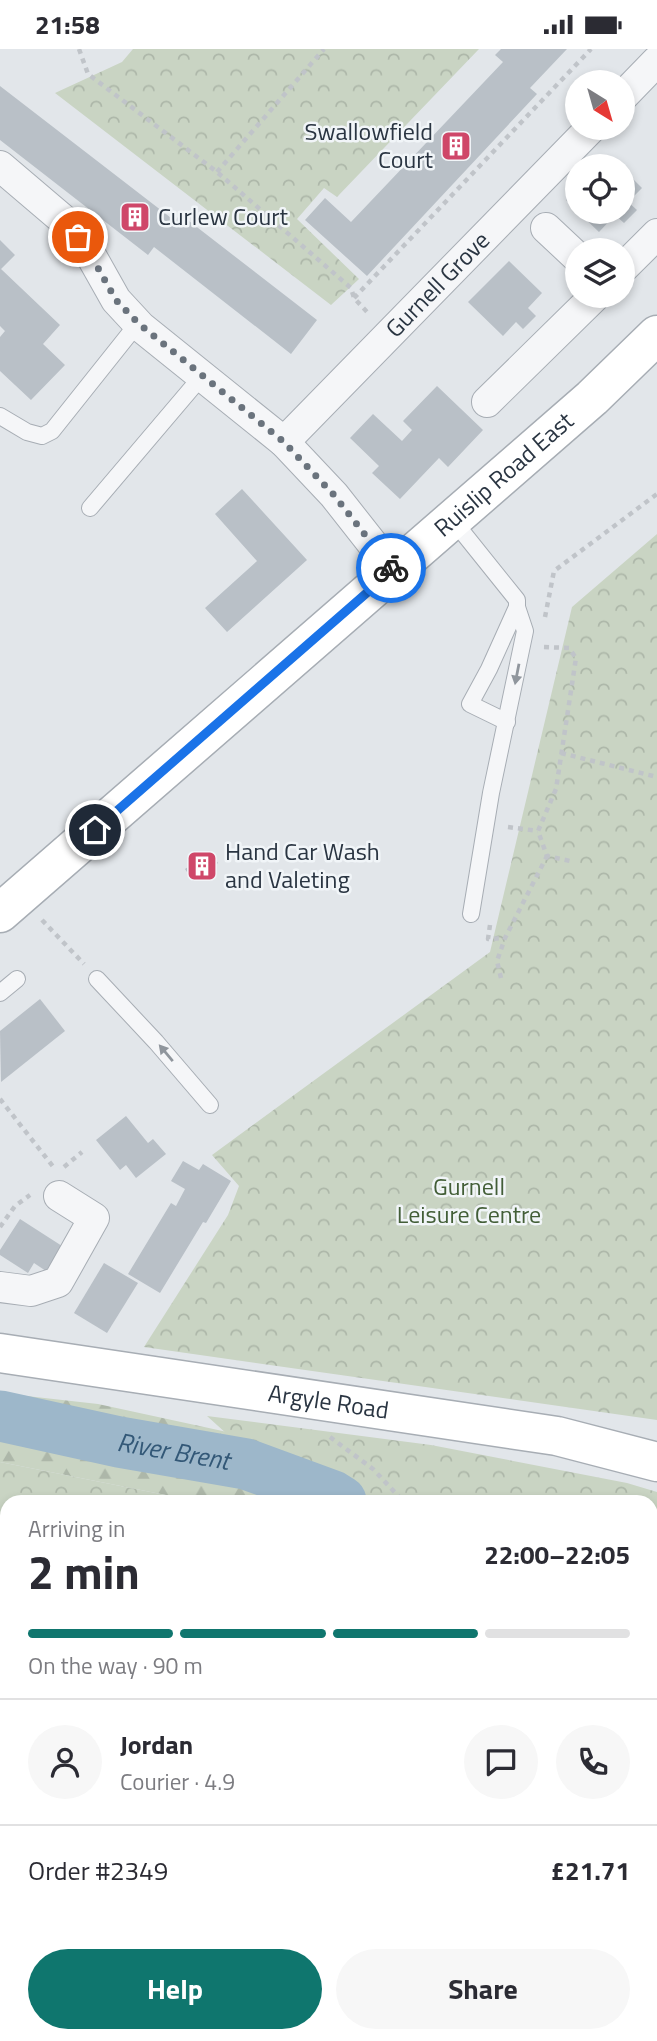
<!DOCTYPE html>
<meta charset="utf-8">
<style>
body{margin:0;font-family:"Titillium Web",sans-serif;background:#f7f7f7;color:#2b2b33;height:100vh;display:flex;flex-direction:column;font-size:26px;white-space:nowrap}
*{box-sizing:border-box;margin:0}
p{font-size:23px;color:#7c7c81}
.icon{flex:none;width:38px;height:38px;fill:none;stroke:currentColor;stroke-width:2;stroke-linecap:round;stroke-linejoin:round}
.map{position:relative;flex:1;overflow:hidden}
.sheet{position:absolute;left:0px;top:1446px;width:658px;height:548px;display:flex;flex-direction:column;background:#fff;border-radius:21px 21px 0 0;box-shadow:0 4px 10px #0003}
.sheet>*{flex:none}
.needle{width:46px;rotate:143deg}
.tools{position:absolute;left:565px;top:21px;display:grid;gap:14px}
.tools a{display:grid;place-items:center;width:70px;height:70px;border-radius:50%;background:#fff;box-shadow:0 4px 10px #0003;font-size:35px}
.pin{position:absolute;display:grid;place-items:center;width:60px;height:60px;color:#fff;margin:-30px;border:4px solid #fff;border-radius:50%;box-shadow:0 2px 7px #0007}
.courier{position:absolute;display:grid;place-items:center;width:70px;height:70px;margin:-35px;border:5px solid #1a73e8;border-radius:50%;background:#fff;color:#222;box-shadow:0 2px 9px #0007}
.head em{font-style:normal;font-weight:700}
.head div{display:flex;flex-direction:column-reverse}
.head{display:flex;align-items:center;justify-content:space-between;height:119px;padding:0 28px}
h1{font-size:46px;font-weight:700;line-height:52px}
.bar{display:grid;grid-template-columns:repeat(4,1fr);gap:10px 7px;align-content:center;height:84px;padding:0 28px}
.bar i{height:9px;border-radius:5px;background:#e1e1e2}
.bar .selected{background:#0f766e}
.bar p{grid-column:span 4}
.line{display:flex;align-items:center;gap:18px;padding:0 28px;border-top:2px solid #e1e1e2}
.line div{flex:1}
.round{display:grid;place-items:center;flex:none;width:74px;height:74px;border-radius:37px;background:#f7f7f7}
.cta{display:flex;gap:14px;margin-top:auto;padding:14px 28px}
.cta a{flex:1;height:80px;border-radius:42px;background:#0f766e;color:#fff;font-size:28px;font-weight:700;line-height:80px;text-align:center}
.cta a+a{background:#f7f7f7;color:#2b2b33}
.status{display:flex;justify-content:space-between;align-items:center;height:49px;padding:0 35px;background:#fff;direction:ltr}
.status svg{height:19px;fill:currentColor}
.map>svg:first-child{display:block}
</style>
<div class="status"><b>21:58</b><svg viewBox="0 0 49 12"><path d="M0 12V9h3v3zM5 12V6h3v6zM10 12V3h3v9zM15 12V0h3v12zM26 1h20v11H26zM47 4h2v5h-2z"/></svg></div>
<div class="map">
<svg width="657" height="1992" viewBox="0 0 657 1992">
<defs>
<pattern id="forest-firs" width="22" height="20" patternUnits="userSpaceOnUse" patternTransform="scale(1.75)"><rect width="22" height="20" fill="#c9d4c3"/><path d="M5 1l3.5 6h-7zM16 11l3.5 6h-7z" fill="#adb7a9"/></pattern>
<pattern id="park-crowns" width="20" height="18" patternUnits="userSpaceOnUse" patternTransform="scale(1.75)"><rect width="20" height="18" fill="#c9d4c3"/><path d="M2 6a3 3 0 1 1 6 0M12 15a3 3 0 1 1 6 0" fill="none" stroke="#adb7a9"/></pattern>
</defs>
<rect width="100%" height="100%" fill="#e2e6ea"/>
<g fill="url(#forest-firs)">
<polygon points="0,1344 98,1355 394,1419 429,1452 196,1452 0,1413"/>
<polygon points="657,1670 657,1863 651,1857 651,1675"/>
</g>
<g fill="url(#park-crowns)">
<polygon points="133,0 479,0 337,148 324,139 297,170 359,230 331,256 55,44 122,13"/>
<polygon points="657,485 657,1371 144,1298 228,1166 239,1137 212,1106 490,903 572,558"/>
<polygon points="207,1367 431,1396 627,1434 657,1443 657,1667 651,1671 651,1452 380,1452 324,1419 238,1395"/>
<polygon points="0,1413 196,1452 7,1452 7,1986 651,1986 651,1916 657,1921 657,1992 0,1992"/>
<polygon points="657,1746 657,1850 651,1844 651,1750"/>
</g>
<g fill="none" stroke-linecap="round" stroke-linejoin="round">
<g stroke="#9db7ca" stroke-width="51">
<path id="s1" d="M0 1367 119 1393 246 1415 333 1447 341 1452"/>
<polyline points="651,1713 657,1709"/>
</g>
</g>
<g fill="#b9c0c7">
<polygon points="501,0 567,0 530,39 537,45 367,227 305,171 325,149 351,173 503,13 495,6"/>
<polygon points="0,37 175,172 180,165 317,271 291,305 154,198 148,206 0,91"/>
<polygon points="623,120 642,139 628,153 637,161 624,174 615,166 599,183 578,163 623,163"/>
<polygon points="578,139 578,163 566,151"/>
<polygon points="0,191 15,206 1,220 60,276 43,295 65,316 31,351 0,322 0,288 5,282 0,277"/>
<polygon points="509,212 542,244 528,259 536,267 523,280 516,273 503,287 468,253"/>
<polygon points="437,337 483,381 448,418 439,409 400,450 372,424 379,417 350,389 373,365 402,392 412,381 403,372"/>
<polygon points="242,440 307,511 227,583 205,559 257,512 215,465"/>
<polygon points="210,803 218,814 193,832 185,820"/>
<polygon points="40,950 65,982 1,1033 0,982"/>
<polygon points="126,1067 148,1094 153,1090 166,1105 136,1129 126,1116 120,1121 96,1091"/>
<polygon points="183,1112 199,1121 203,1115 231,1132 206,1174 203,1173 160,1244 128,1225 171,1154 176,1157 185,1140 171,1132"/>
<polygon points="20,1170 62,1197 46,1222 34,1214 28,1224 0,1206 0,1201"/>
<polygon points="104,1214 138,1234 107,1284 74,1264"/>
<polygon points="651,1978 657,1992 556,1992 553,1986 651,1986"/>
</g>
<g fill="none" stroke-linecap="round" stroke-linejoin="round">
<g stroke="#a7adb4" stroke-width="18">
<g id="service">
<polyline points="0,367 27,383 42,387 52,382 138,274"/>
<polyline points="90,459 202,327"/>
<polyline points="452,470 517,551 517,558 525,582 491,744 471,865"/>
<polyline points="507,673 470,655 489,620 517,558"/>
<polyline points="97,930 156,993 210,1056"/>
<polyline points="0,944 17,930"/>
<polyline points="651,1882 657,1887"/>
</g>
</g>
<g stroke="#a7adb4" stroke-width="32">
<g id="minor">
<polyline points="623,47 657,12"/>
<polyline points="0,117 67,174 89,203 116,251 141,278 284,393 334,446 393,521"/>
<polyline points="546,179 578,209"/>
<polyline points="623,219 657,185"/>
<polyline points="487,353 595,247"/>
<path id="s2" d="M284 393 591 79"/>
<polyline points="0,1238 31,1242 58,1233 94,1169 59,1147"/>
</g>
</g>
<g stroke="#a7adb4" stroke-width="41">
<g id="secondary">
<path id="s3" d="M0 864 592 349 657 286"/>
<path id="s4" d="M0 1304 557 1387 657 1413"/>
</g>
</g>
<g stroke="#c0c4c9" stroke-width="4.5" stroke-dasharray="5 5" stroke-linecap="butt">
<polyline points="79,0 88,25 217,123 351,239 354,249 369,265"/>
<polyline points="217,123 324,0"/>
<polyline points="354,249 591,0"/>
<polyline points="545,568 554,522 657,445"/>
<polyline points="544,598 569,599 576,609 556,740 538,782 547,807 570,812"/>
<polyline points="561,704 657,728"/>
<polyline points="508,778 538,782"/>
<polyline points="42,871 84,915"/>
<polyline points="490,876 488,890 505,889"/>
<polyline points="501,929 497,912 505,889 547,807"/>
<polyline points="0,1050 55,1120"/>
<polyline points="64,1118 82,1103"/>
<polyline points="0,1178 15,1157 30,1146"/>
<polyline points="330,1388 373,1420 403,1452"/>
</g>
<use href="#service" stroke="#f5f6f8" stroke-width="16"/>
<use href="#minor" stroke="#f5f6f8" stroke-width="30"/>
<use href="#secondary" stroke="#fff" stroke-width="38"/>
</g>
<defs><path id="oneway-solid" d="M-6-.8H1V-3.2L6.5 0L1 3.2V.8H-6Z" transform="scale(1.75)"/></defs>
<g fill="#90969d">
<use href="#oneway-solid" transform="translate(517 625) rotate(101)"/>
<use href="#oneway-solid" transform="translate(166 1004) rotate(-130)"/>
</g>
<g fill="none" stroke-linecap="round" stroke-linejoin="round">
<polyline stroke="#6a737d" stroke-width="7" stroke-dasharray="0 12.6" points="78,188 89,203 116,251 138,274 284,393 334,446 391,519"/>
<polyline stroke="#1a73e8" stroke-width="9" points="95,781 393,521 391,519"/>
</g>
<defs>
<g id="building-square" transform="scale(1.575)"><rect x="-9" y="-9" width="18" height="18" rx="4" fill="#cf4769" stroke="#f1f5f8"/><path d="M-4-6H4V6H1V3H-1V6H-4ZM-2.5-4.3h1.7v1.8h-1.7ZM.8-4.3h1.7v1.8H.8ZM-2.5-1h1.7V.8h-1.7ZM.8-1h1.7V.8H.8Z" fill="#fff"/></g>
</defs>
<g fill-rule="evenodd">
<use href="#building-square" x="456" y="97"/>
<use href="#building-square" x="135" y="168"/>
<use href="#building-square" x="202" y="817"/>
</g>
<g text-anchor="middle" stroke-width="5" stroke-linejoin="round" paint-order="stroke">
<g font-size="24" fill="#2a3542" stroke="#f1f5f8" text-anchor="start">
<text x="433" y="91" text-anchor="end">Swallowfield<tspan x="433" dy="28">Court</tspan></text>
<text x="158" y="176">Curlew Court</text>
<text x="225" y="811">Hand Car Wash<tspan x="225" dy="28">and Valeting</tspan></text>
</g>
<g font-size="24" fill="#2a3542" stroke="#f1f5f8">
<text dy="8" stroke="none"><textPath href="#s2" startOffset="220">Gurnell Grove</textPath></text>
<text dy="8" stroke="none"><textPath href="#s3" startOffset="668">Ruislip Road East</textPath></text>
<text dy="8" stroke="none"><textPath href="#s4" startOffset="332">Argyle Road</textPath></text>
</g>
<g font-size="24" fill="#425e37" stroke="#f1f5f8">
<text x="469" y="1146">Gurnell<tspan x="469" dy="28">Leisure Centre</tspan></text>
</g>
<g font-size="26" font-style="italic" fill="#335877" stroke="#f1f5f8">
<text dy="9" stroke="none"><textPath href="#s1" startOffset="177">River Brent</textPath></text>
</g>
</g>
</svg>
<div class="tools">
<a><svg class="needle" viewBox="-14 -14 28 28"><path d="M0-13l5 13h-10z" fill="#e53935"/><path d="M0 13l5-13h-10z" fill="#7c7c81"/></svg></a>
<a><svg class="icon" aria-label="locate" viewBox="0 0 24 24"><circle cx="12" cy="12" r="6"/><path d="M12 2v4M12 18v4M2 12h4M18 12h4"/></svg></a>
<a><svg class="icon" aria-label="layers" viewBox="0 0 24 24"><path d="M12 4l9 5-9 5-9-5zM3 14l9 5 9-5"/></svg></a>
</div>
<div class="pin" style="left:78px;top:188px;background:#ea580c"><svg class="icon" aria-label="bag" viewBox="0 0 24 24"><path d="M5 8h14l-1 12H6zM9 8a3 3 0 0 1 6 0"/></svg></div>
<div class="pin" style="left:95px;top:781px;background:#1f2937"><svg class="icon" aria-label="home" viewBox="0 0 24 24"><path d="M3 11l9-7 9 7M6 9v11h12V9"/></svg></div>
<div class="courier" style="left:391px;top:519px"><svg class="icon" aria-label="bike" viewBox="0 0 24 24"><circle cx="6" cy="16" r="4"/><circle cx="18" cy="16" r="4"/><path d="M6 16l4-8h5l3 8M10 8l3 8H6M13 5h3"/></svg></div>
<section class="sheet">
<div class="head"><div><h1>2 min</h1><p>Arriving in</p></div><em>22:00–22:05</em></div>
<div class="bar"><i class="selected"></i><i class="selected"></i><i class="selected"></i><i></i><p>On the way · 90 m</p></div>
<div class="line" style="height:126px"><a class="round"><svg class="icon" aria-label="person" viewBox="0 0 24 24"><circle cx="12" cy="8" r="4"/><path d="M4 21q1-7 8-7t8 7"/></svg></a><div><b>Jordan</b><p>Courier · 4.9</p></div><a class="round"><svg class="icon" aria-label="chat" viewBox="0 0 24 24"><path d="M4 5h16v11H9l-5 4z"/></svg></a><a class="round"><svg class="icon" aria-label="phone" viewBox="0 0 24 24"><path d="M5 4h4l2 5-3 2q2 4 5 5l2-3 5 2v4C11 20 4 13 5 4z"/></svg></a></div>
<div class="line" style="height:91px"><div>Order #2349</div><b>£21.71</b></div>
<div class="cta"><a>Help</a><a>Share</a></div>
</section>
</div>
